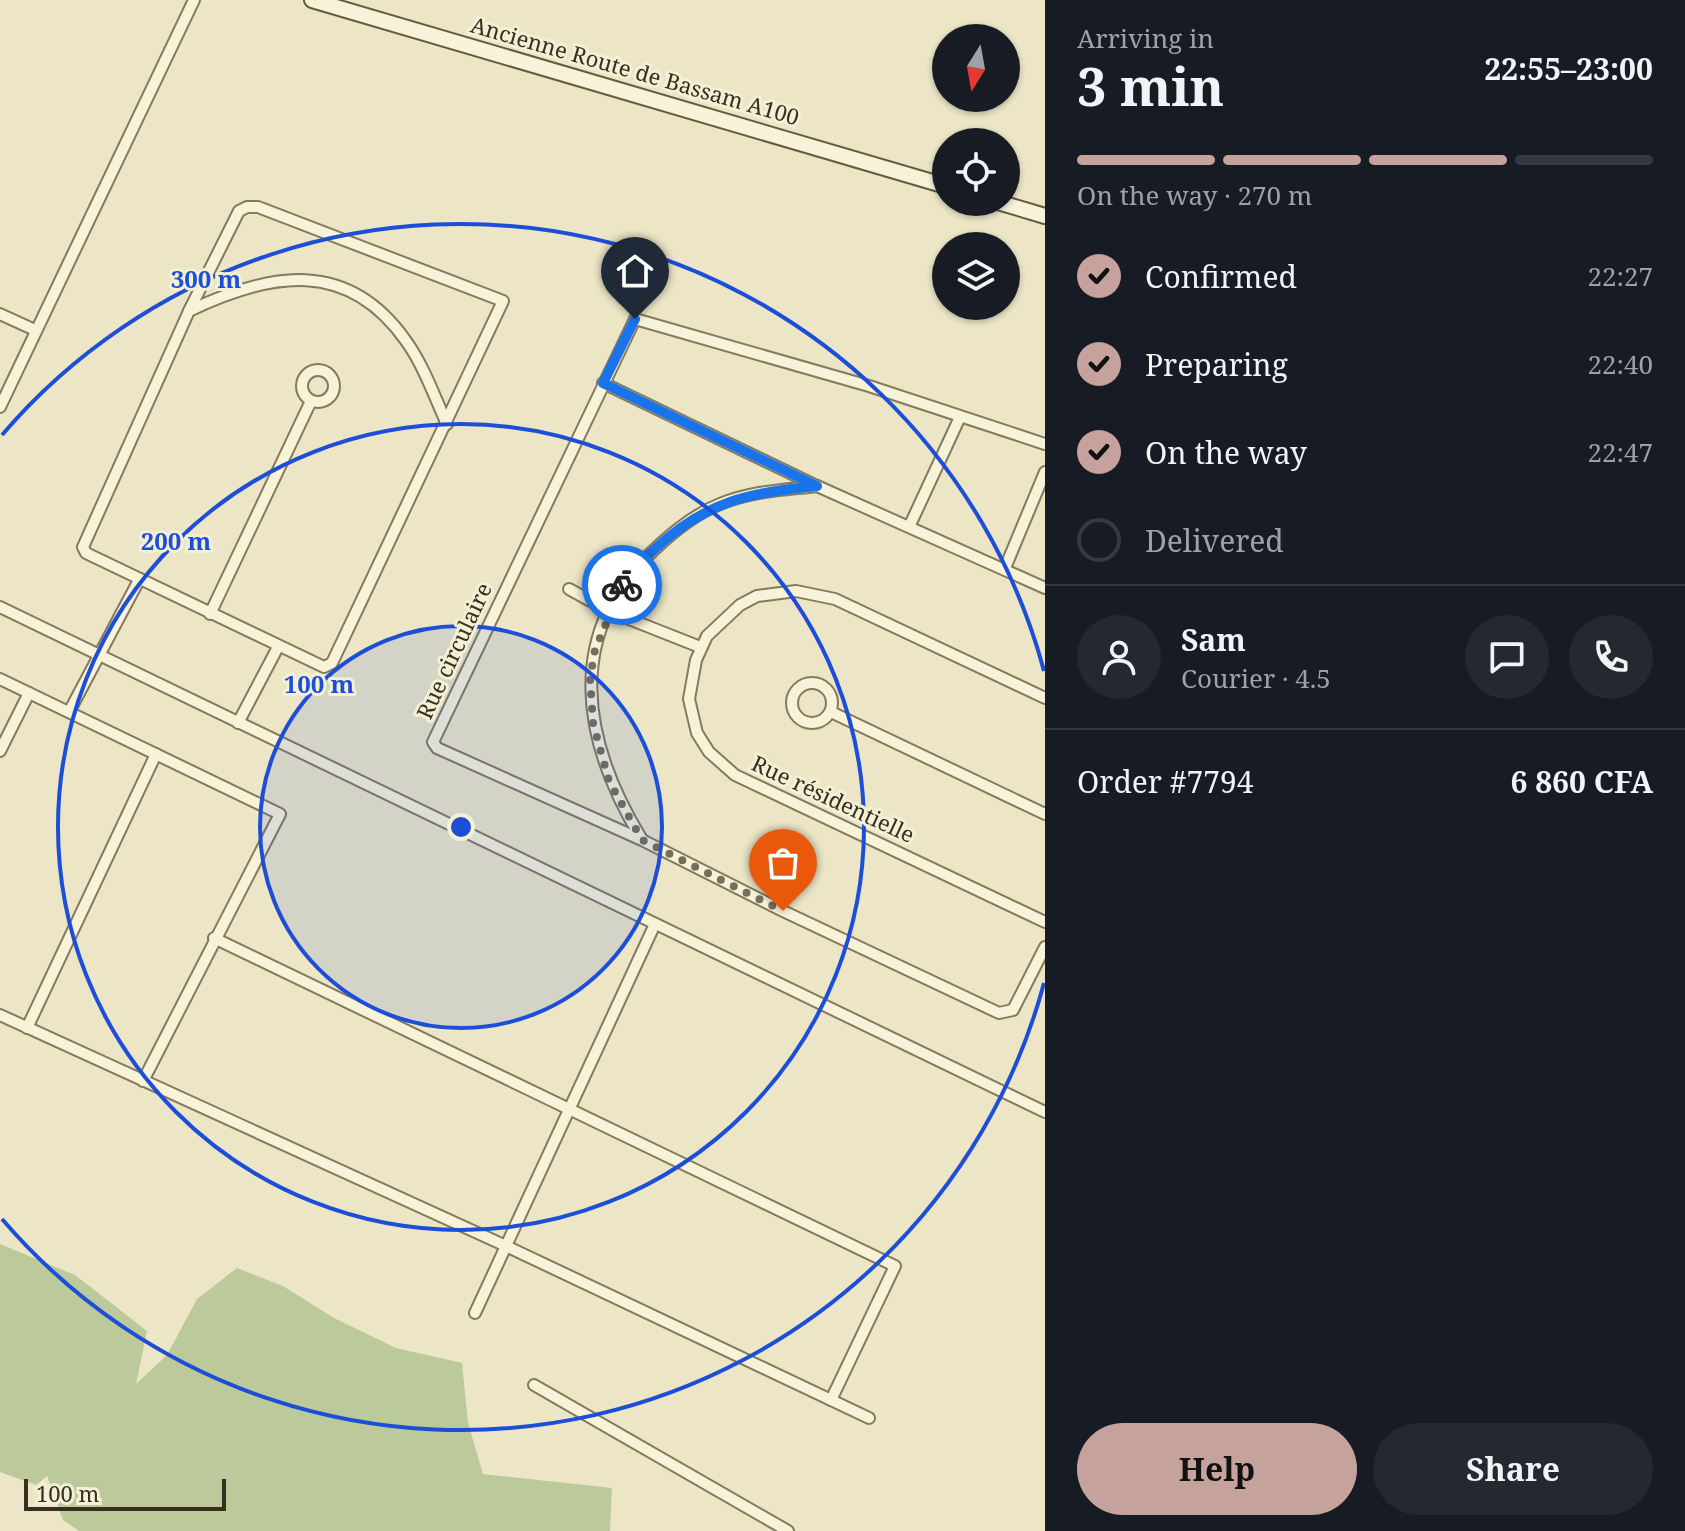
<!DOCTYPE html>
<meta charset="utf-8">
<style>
body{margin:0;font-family:"Noto Serif",serif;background:#242831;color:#f1f3f6;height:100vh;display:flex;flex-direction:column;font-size:30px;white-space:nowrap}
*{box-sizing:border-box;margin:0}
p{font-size:26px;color:#9ea1a6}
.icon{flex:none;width:44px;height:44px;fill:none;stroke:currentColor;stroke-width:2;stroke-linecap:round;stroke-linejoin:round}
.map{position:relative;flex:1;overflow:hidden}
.drawer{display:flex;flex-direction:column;background:#171b24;width:640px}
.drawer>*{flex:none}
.needle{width:52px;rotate:191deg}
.tools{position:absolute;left:932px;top:24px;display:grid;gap:16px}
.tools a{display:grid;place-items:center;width:88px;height:88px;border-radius:50%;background:#171b24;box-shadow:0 2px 6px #0004;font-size:40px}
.scale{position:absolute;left:24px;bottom:20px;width:202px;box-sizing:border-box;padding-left:8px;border:4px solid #372f1f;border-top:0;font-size:22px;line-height:28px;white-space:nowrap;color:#372f1f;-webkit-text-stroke:6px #f4f0d5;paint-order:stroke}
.pin{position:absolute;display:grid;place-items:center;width:68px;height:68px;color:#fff;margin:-82px -34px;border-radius:50% 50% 50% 0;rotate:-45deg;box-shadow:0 0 8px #0007}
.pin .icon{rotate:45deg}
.courier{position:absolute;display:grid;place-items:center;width:80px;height:80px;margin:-40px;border:6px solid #1a73e8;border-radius:50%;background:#fff;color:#222;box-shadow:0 2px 10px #0007}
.overview em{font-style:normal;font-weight:700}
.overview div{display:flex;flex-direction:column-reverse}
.overview{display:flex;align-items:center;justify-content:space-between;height:136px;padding:0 32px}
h1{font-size:52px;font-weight:700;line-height:60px}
.bar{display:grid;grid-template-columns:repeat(4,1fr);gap:12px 8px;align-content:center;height:96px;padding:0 32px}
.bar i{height:10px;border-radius:6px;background:#363941}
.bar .active{background:#c6a29d}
.bar p{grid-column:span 4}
.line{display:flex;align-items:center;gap:20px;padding:0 32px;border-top:2px solid #363941}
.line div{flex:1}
.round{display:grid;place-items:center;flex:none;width:84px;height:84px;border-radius:42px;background:#242831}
ol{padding:0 32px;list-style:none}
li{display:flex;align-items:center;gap:24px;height:88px}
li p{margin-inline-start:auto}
li .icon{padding:8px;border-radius:50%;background:#c6a29d;color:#111;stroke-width:4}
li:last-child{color:#9ea1a6}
li i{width:44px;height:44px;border:4px solid #363941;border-radius:50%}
.primary-button{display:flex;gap:16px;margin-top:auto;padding:16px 32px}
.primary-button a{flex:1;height:92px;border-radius:48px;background:#c6a29d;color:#111;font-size:32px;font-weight:700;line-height:92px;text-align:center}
.primary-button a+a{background:#242831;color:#f1f3f6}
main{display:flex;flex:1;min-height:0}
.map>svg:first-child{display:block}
</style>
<main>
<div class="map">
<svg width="1045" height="1531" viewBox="0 0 1045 1531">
<rect width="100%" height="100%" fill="#ece6c6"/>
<polygon fill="#bcc99a" points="0,1244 75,1275 147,1331 136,1384 167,1355 197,1299 237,1268 283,1286 334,1318 396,1348 462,1363 468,1423 483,1474 612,1488 610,1531 79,1531 63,1520 47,1476 36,1485 0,1472"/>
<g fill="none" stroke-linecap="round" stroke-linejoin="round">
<g stroke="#86795c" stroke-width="14">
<g id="street">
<polygon points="247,207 258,207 503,301 332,663 324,667 86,553 83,547 189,311 239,211"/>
<path d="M189 311C270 272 348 258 406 341 424 366 434 396 447 424"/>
<polyline points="0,314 35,330"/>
<circle cx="318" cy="386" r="16"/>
<polyline points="603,383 817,486 1045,588"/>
<polyline points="0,407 194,0"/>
<polyline points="1045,444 869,386 635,319 433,742 437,748 642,840 783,911 999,1013 1013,1010 1045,947"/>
<polyline points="910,525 960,417"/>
<polyline points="1005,568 1045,472"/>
<polyline points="569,589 609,611 700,647"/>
<polyline points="0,607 1045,1112"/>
<polyline points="210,614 311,401"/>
<polyline points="0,679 280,814 143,1081"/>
<circle cx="812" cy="703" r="20"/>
<polyline points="1045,698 835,599 796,591 757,596 740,605 707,636 696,660 689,699 697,733 709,752 735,775 1045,922"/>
<polyline points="69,712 139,580"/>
<polyline points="831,712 1045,814"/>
<polyline points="238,723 278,647"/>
<polyline points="0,751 29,693"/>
<path d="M641 838C582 741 563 633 655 549 675 530 695 514 720 504 751 491 784 490 817 486"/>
<polyline points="214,938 895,1266 831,1400"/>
<polyline points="0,1015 506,1246 869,1418"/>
<polyline points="27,1028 156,754"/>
<polyline points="475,1313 655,924"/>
<polyline points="534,1385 788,1531"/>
</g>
</g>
<g stroke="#685a3f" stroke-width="18">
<g id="secondary">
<polyline points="312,0 946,186"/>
<polyline points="998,202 1045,216"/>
</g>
</g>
<use href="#street" stroke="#f7f3d8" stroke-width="10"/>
<use href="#secondary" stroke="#f7f3d8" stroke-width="14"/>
</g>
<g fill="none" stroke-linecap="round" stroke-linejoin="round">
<polyline stroke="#766f59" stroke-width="8" stroke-dasharray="0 14.4" points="622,585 595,650 590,678 593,723 609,781 642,840 783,911"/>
<path stroke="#1a73e8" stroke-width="10" d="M622 585C630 570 643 560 656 548 707 501 749 493 817 486L603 383 635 319"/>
</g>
<circle cx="461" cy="827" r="201" fill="#1d4ed8" fill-opacity=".12"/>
<g fill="none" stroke="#1d4ed8" stroke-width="4">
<circle cx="461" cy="827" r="201"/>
<circle cx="461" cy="827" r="403"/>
<path d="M1044 983A604 604 0 0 1 2 1219M2 435A604 604 0 0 1 1044 671"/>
</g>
<g text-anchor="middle" stroke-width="6" stroke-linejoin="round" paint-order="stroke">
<g font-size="22" fill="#372f1f" stroke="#f4f0d5">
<text transform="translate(635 71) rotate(16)" y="8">Ancienne Route de Bassam A100</text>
<text transform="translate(454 651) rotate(-65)" y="8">Rue circulaire</text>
<text transform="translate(833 799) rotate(25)" y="8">Rue résidentielle</text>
</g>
</g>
<circle cx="461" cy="827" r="12" fill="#1d4ed8" stroke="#f4f0d5" stroke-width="4"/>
<g font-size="24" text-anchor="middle" font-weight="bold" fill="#1d4ed8" stroke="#f4f0d5" stroke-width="6" stroke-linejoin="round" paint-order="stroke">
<text x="206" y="288">300 m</text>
<text x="176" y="550">200 m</text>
<text x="319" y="693">100 m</text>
</g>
</svg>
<div class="tools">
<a><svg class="needle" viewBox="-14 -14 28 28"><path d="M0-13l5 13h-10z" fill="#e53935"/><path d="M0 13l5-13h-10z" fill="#9ea1a6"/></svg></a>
<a><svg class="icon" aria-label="locate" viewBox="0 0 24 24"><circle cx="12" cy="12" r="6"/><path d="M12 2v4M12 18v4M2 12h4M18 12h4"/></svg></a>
<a><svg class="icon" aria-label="layers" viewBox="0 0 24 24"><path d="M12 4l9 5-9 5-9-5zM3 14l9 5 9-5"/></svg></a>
</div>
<div class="scale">100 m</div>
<div class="pin" style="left:783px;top:911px;background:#ea580c"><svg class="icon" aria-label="bag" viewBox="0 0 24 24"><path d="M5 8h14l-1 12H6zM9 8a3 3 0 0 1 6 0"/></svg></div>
<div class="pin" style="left:635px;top:319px;background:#1f2937"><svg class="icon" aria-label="home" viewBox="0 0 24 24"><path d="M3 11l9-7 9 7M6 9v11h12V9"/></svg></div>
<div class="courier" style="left:622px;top:585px"><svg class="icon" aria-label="bike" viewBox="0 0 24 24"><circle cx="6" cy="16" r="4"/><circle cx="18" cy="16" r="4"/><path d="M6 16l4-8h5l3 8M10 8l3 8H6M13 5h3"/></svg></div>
</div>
<section class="drawer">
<div class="overview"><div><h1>3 min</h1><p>Arriving in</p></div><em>22:55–23:00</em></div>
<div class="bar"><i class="active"></i><i class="active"></i><i class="active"></i><i></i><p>On the way · 270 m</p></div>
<ol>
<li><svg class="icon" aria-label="check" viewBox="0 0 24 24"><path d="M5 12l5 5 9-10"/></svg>Confirmed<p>22:27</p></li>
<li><svg class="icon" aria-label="check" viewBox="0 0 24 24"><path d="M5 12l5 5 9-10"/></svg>Preparing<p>22:40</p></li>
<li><svg class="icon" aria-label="check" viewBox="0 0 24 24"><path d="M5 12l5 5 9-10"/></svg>On the way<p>22:47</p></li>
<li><i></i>Delivered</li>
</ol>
<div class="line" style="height:144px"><a class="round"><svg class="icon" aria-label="person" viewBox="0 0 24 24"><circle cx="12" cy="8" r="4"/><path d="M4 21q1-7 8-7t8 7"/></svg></a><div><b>Sam</b><p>Courier · 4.5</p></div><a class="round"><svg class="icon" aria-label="chat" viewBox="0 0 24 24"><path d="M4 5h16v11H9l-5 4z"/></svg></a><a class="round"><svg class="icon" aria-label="phone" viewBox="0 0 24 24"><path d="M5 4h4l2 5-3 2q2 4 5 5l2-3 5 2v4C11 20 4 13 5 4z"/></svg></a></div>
<div class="line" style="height:104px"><div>Order #7794</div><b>6 860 CFA</b></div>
<div class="primary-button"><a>Help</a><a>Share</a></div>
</section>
</main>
